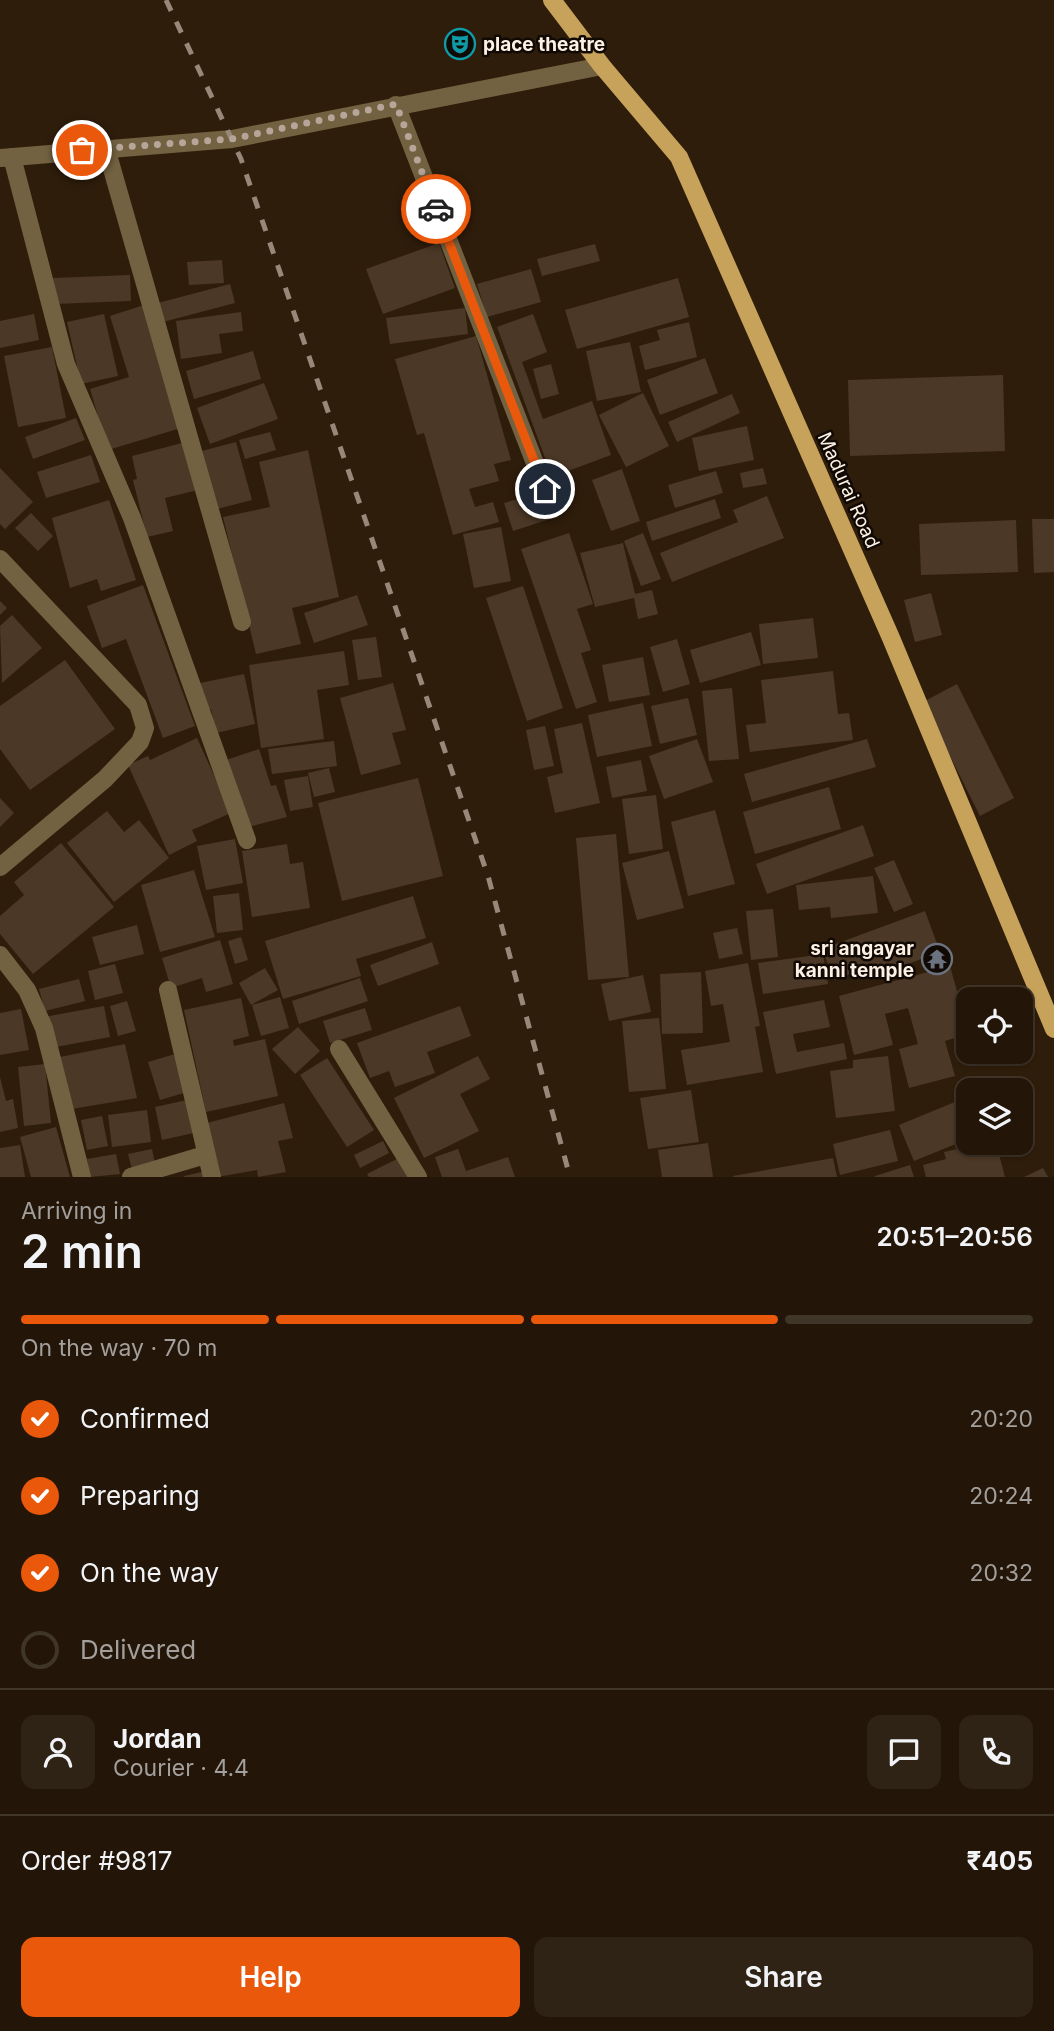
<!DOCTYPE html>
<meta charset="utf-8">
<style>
body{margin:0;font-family:Inter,sans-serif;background:#2f2316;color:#f1f3f6;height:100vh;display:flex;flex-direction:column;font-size:26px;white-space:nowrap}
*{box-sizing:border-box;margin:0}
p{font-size:23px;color:#a39f9c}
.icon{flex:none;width:38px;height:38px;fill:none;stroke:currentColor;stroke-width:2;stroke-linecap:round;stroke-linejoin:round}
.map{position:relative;height:1177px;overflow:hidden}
.panel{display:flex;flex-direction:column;background:#231608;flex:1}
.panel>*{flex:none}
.buttons{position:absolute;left:956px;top:987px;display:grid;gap:14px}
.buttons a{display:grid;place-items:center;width:77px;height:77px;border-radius:14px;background:#231608;box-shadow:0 2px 5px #0004,0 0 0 2px #403529;font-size:35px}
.pin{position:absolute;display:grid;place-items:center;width:60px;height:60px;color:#fff;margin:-30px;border:4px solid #fff;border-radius:50%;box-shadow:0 2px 7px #0007}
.courier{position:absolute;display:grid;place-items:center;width:70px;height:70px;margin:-35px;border:5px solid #ea580c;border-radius:50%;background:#fff;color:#222;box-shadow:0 2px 9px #0007}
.summary em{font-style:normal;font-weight:600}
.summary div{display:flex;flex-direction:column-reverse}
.summary{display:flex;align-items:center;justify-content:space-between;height:119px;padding:0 21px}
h1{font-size:46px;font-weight:600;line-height:52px}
.bar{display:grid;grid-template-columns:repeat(4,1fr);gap:10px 7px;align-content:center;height:84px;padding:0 21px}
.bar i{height:9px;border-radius:5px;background:#403529}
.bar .selected{background:#ea580c}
.bar p{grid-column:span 4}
.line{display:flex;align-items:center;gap:18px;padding:0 21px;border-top:2px solid #403529}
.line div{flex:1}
.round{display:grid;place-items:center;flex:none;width:74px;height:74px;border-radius:14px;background:#2f2316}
ol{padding:0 21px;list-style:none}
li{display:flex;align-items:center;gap:21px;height:77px}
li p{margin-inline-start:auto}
li .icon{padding:7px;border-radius:50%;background:#ea580c;color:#fff;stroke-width:4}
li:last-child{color:#a39f9c}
li i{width:38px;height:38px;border:4px solid #403529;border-radius:50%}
.button{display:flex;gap:14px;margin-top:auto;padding:14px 21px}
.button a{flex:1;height:80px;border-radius:14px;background:#ea580c;color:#fff;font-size:28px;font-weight:600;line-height:80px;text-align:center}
.button a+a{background:#2f2316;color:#f1f3f6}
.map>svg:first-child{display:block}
</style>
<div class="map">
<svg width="1054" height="1177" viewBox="0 0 1054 1177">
<rect width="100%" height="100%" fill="#2f1d0b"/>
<g fill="#4c3826">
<polygon points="439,243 455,288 383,314 366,269"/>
<polygon points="595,244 600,261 542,276 537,259"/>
<polygon points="222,260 224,283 189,285 187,262"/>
<polygon points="531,269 541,302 487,317 477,284"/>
<polygon points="130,275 131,301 54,304 53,278"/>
<polygon points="678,278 689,317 577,349 565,310"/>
<polygon points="230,284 235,303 159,323 154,304"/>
<polygon points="144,305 181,428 108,450 90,389 129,377 110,316"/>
<polygon points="465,308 468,334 390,344 386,318"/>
<polygon points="241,312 243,331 219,334 222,353 181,359 176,321"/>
<polygon points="34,314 39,340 0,348 0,321"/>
<polygon points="104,314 118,376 81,384 67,322"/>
<polygon points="533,314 547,352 522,362 543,419 592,401 611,455 552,477 497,327"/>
<polygon points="689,322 697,357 645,370 639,346 660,340 657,330"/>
<polygon points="476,336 511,460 494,464 499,481 469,489 475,507 493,502 499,522 453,535 424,433 417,435 395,359"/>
<polygon points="630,342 641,392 597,401 586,351"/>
<polygon points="52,347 66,418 18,427 4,356"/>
<polygon points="253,351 261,379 194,399 186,371"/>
<polygon points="705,358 718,393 660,415 647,380"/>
<polygon points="551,364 559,394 541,399 533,369"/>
<polygon points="1003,375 1005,451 850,456 848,380"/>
<polygon points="264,383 278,419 210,444 197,408"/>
<polygon points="643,393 669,446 626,467 599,415"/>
<polygon points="732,394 740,413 677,442 668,422"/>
<polygon points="76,418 85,440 33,459 25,437"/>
<polygon points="747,426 754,460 699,471 692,438"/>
<polygon points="270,432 276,450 245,459 239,440"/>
<polygon points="186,442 198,490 165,498 173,531 147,537 133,480 137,479 132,456"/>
<polygon points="236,442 252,500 213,510 198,452"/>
<polygon points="308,450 339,597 292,608 301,644 256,654 223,517 270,507 259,462"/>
<polygon points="91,455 100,482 46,498 37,472"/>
<polygon points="0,468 33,502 5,529 0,524"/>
<polygon points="763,468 767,484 743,488 740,473"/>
<polygon points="622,469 640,521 611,531 592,480"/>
<polygon points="716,471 723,493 675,508 668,485"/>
<polygon points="542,492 550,519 513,531 504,503"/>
<polygon points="767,496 784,538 672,582 660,553 738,522 733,510"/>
<polygon points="715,499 721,518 652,541 646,522"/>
<polygon points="109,500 136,580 101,591 97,579 70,588 52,518"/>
<polygon points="31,513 53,536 38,551 15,528"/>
<polygon points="1032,519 1054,519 1054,572 1034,573"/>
<polygon points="1016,520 1018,572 921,575 919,524"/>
<polygon points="501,527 511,581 474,588 463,534"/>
<polygon points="569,533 593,604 577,609 591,650 581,653 597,702 576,709 521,549"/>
<polygon points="643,533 661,579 641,586 624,541"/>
<polygon points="623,543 635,594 652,590 658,614 638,619 634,598 595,607 580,553"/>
<polygon points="143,585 195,726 163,738 126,639 102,648 87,606"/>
<polygon points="523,586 563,708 527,721 486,598"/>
<polygon points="931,593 942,635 915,642 904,600"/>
<polygon points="357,595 368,625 314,643 304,613"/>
<polygon points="0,601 7,608 0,615"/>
<polygon points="12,615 42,648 2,683 0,626"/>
<polygon points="813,618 818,658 763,664 759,624"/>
<polygon points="751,632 761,665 700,683 690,650"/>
<polygon points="376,637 382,677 358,680 352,640"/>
<polygon points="677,639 690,684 663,692 650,647"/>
<polygon points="344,651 349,685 317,690 324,739 261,748 249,665"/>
<polygon points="643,657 650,695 609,702 602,665"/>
<polygon points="65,660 115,729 30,790 0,749 0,706"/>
<polygon points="833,671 838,714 849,713 853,740 750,752 746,725 766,723 761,680"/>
<polygon points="244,674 255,724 216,733 211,709 206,710 200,683"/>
<polygon points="393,683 406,730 392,733 401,764 361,775 340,698"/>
<polygon points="957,684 1014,798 980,816 923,702"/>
<polygon points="732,688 739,759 709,761 702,691"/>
<polygon points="688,698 697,735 660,744 651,706"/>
<polygon points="643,703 652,746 597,757 588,715"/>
<polygon points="582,723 600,803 555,813 547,777 563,773 554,729"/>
<polygon points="545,726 554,766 534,770 526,730"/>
<polygon points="197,738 231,813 192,830 197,841 169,855 128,765 148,756 150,760"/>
<polygon points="697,739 713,782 664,799 649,756"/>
<polygon points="867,739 876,767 752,802 744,774"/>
<polygon points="334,741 337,766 272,774 268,749"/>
<polygon points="259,749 271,786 276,785 287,817 248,827 226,760"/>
<polygon points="641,760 647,791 612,798 606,767"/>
<polygon points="329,768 335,792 314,797 308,773"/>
<polygon points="308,776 313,807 290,811 284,780"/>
<polygon points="418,778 443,876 342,901 318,803"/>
<polygon points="829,787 841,829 755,854 743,812"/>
<polygon points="656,795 663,849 629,854 622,799"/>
<polygon points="0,798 14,813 0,827"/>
<polygon points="715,810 735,884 688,896 671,822"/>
<polygon points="107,811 124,832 139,820 169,858 114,902 67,843"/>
<polygon points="863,825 874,856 767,894 756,864"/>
<polygon points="616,834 629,977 588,980 576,838"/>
<polygon points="235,839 243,883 206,890 197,846"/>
<polygon points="61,843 114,907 33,974 0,934 0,916 24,895 14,882"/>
<polygon points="287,844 290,864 303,862 310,908 252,917 242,851"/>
<polygon points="669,851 684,908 637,920 622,863"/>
<polygon points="894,860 913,904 894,912 874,868"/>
<polygon points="194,870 215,937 160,952 141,885"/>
<polygon points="873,876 878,913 831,918 830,907 799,910 796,885"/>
<polygon points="239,893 243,930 217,933 213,896"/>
<polygon points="413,896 426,938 356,959 361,976 283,999 265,941"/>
<polygon points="773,909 778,957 751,960 746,911"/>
<polygon points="925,911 940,952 876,976 873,966 834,980 822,949"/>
<polygon points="137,925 144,954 100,965 92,937"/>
<polygon points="737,928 743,954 719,959 713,933"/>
<polygon points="241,937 248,960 235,964 228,941"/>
<polygon points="220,940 233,984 206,992 202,978 171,988 162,958"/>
<polygon points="432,942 439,964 378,986 370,965"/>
<polygon points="823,954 828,984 763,994 758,963"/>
<polygon points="748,963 760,1026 755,1027 763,1072 687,1085 681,1050 730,1042 723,1004 711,1006 705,971"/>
<polygon points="115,964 123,993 95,1000 88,971"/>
<polygon points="950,966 968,1031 968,1034 945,1041 955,1076 909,1088 899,1049 918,1044 908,1008 885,1014 893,1045 854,1055 839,996"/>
<polygon points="265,968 278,990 251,1005 239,983"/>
<polygon points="701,972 703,1033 662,1034 660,974"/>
<polygon points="643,975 651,1012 609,1021 601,984"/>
<polygon points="360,978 368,1001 299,1024 292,1001"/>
<polygon points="79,979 85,1001 45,1011 39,989"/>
<polygon points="280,997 289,1028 261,1036 252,1005"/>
<polygon points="241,998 249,1036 233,1040 234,1046 265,1039 278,1096 206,1112 184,1010"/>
<polygon points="824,1000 830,1027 793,1034 797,1052 844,1043 847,1059 776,1074 763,1012"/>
<polygon points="127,1001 136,1031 118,1036 110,1006"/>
<polygon points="104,1006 110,1037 50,1048 44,1017"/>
<polygon points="460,1006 471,1036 427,1052 435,1073 395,1087 389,1071 370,1078 357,1043"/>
<polygon points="365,1008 372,1030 330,1043 323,1021"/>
<polygon points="21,1009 29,1050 0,1055 0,1013"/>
<polygon points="659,1018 666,1089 629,1092 622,1021"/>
<polygon points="298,1027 320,1051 295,1074 272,1049"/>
<polygon points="125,1044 137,1098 66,1110 55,1058"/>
<polygon points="175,1054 187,1092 160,1100 148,1062"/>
<polygon points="478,1056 490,1079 460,1094 479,1131 424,1158 394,1098"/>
<polygon points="888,1056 895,1111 836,1118 830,1071 853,1068 853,1060"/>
<polygon points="327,1058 374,1130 347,1147 300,1075"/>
<polygon points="45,1064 51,1123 24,1126 18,1067"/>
<polygon points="0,1077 6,1101 13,1099 18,1128 0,1132"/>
<polygon points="691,1090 699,1142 648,1149 640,1098"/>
<polygon points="967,1097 968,1139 914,1161 899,1125"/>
<polygon points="187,1100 194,1133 162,1140 155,1107"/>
<polygon points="284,1103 293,1138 278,1141 286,1172 258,1177 257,1170 217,1177 203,1124"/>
<polygon points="147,1110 151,1142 112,1147 108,1115"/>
<polygon points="102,1116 108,1146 87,1150 81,1120"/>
<polygon points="56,1127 70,1177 31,1177 20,1137"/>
<polygon points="890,1130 898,1161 840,1175 833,1144"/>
<polygon points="383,1141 389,1153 360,1168 354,1155"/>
<polygon points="708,1143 713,1177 662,1177 658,1150"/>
<polygon points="985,1143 996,1143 1005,1177 926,1177 923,1165 946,1159 944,1152"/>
<polygon points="20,1145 25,1177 0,1177 0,1148"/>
<polygon points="152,1149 155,1164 132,1169 128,1154"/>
<polygon points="458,1149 466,1171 508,1157 515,1177 442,1177 435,1157"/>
<polygon points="116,1154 120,1174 90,1177 87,1159"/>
<polygon points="401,1157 412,1177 369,1177 367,1174"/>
<polygon points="833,1158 837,1177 733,1177 733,1176"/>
<polygon points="910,1165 914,1177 875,1177 875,1176"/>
<polygon points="1043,1168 1048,1177 1024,1177"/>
<polygon points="206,1171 207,1177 184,1177 184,1176"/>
</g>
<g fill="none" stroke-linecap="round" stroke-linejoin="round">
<g stroke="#736241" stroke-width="18">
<polyline points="396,105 545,489"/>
<polyline points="106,148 242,622"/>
<polyline points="12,157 66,364 132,518 247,840"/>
<polyline points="1,158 232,139 602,66"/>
<polyline points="0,559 138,705 145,728 140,742 105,779 0,867"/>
<polyline points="0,955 27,990 44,1028 82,1177"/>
<polyline points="168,990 212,1177"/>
<polyline points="339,1049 418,1177"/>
<polyline points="131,1177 205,1155"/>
</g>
<polyline stroke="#c7a25a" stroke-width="18" points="552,0 602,66 679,157 891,638 1054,1029"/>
<polyline stroke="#97887a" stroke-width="5" stroke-dasharray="12 12" stroke-linecap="butt" points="166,0 241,159 488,876 570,1177"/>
</g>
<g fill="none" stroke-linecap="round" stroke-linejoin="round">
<polyline stroke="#b5a699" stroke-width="7" stroke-dasharray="0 12.6" points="82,150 232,139 396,104 436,209"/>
<polyline stroke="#ea580c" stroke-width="9" points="436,209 545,489"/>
</g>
<defs>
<g id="theatre-ring" transform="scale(1.575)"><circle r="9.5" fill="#110903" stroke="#0f9aa8" stroke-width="1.5"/><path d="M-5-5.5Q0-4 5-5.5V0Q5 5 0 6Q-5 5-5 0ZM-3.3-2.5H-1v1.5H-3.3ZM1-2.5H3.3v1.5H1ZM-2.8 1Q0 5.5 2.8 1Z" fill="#0f9aa8"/></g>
<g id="temple-ring" transform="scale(1.575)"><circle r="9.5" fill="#110903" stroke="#6b7280" stroke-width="1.5"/><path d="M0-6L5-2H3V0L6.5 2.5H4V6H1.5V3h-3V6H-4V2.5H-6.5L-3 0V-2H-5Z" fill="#6b7280"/></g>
</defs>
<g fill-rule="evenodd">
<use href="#theatre-ring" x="460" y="44"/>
<use href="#temple-ring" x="937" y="959"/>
</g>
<g text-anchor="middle" stroke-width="5" stroke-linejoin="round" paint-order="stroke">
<g font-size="19" font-weight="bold" fill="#fdf0e5" stroke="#110903" text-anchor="start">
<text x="483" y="51">place theatre</text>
<text x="914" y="955" text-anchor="end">sri angayar<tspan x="914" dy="22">kanni temple</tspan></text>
</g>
<g font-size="19" fill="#fdf0e5" stroke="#110903">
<text transform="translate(849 490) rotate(66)" y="7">Madurai Road</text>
</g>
</g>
</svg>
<div class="buttons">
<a><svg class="icon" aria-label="locate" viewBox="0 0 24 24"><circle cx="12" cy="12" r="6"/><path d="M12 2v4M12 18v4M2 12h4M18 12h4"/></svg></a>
<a><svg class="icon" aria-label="layers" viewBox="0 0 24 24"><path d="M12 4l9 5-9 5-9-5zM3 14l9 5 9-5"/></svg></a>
</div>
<div class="pin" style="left:82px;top:150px;background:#ea580c"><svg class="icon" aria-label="bag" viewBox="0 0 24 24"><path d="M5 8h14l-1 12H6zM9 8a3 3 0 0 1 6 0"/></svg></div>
<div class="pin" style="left:545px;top:489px;background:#1f2937"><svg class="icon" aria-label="home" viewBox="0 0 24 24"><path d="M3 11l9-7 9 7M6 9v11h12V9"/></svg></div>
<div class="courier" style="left:436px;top:209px"><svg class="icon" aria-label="car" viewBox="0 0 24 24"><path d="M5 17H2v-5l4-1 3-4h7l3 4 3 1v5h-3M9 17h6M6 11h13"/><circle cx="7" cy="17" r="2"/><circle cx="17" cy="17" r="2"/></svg></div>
</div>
<section class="panel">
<div class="summary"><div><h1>2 min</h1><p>Arriving in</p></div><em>20:51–20:56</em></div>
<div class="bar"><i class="selected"></i><i class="selected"></i><i class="selected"></i><i></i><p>On the way · 70 m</p></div>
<ol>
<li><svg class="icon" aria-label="check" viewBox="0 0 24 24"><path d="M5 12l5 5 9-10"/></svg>Confirmed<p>20:20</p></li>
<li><svg class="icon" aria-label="check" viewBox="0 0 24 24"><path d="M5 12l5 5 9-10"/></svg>Preparing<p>20:24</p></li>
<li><svg class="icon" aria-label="check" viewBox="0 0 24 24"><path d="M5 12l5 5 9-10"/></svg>On the way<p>20:32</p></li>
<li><i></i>Delivered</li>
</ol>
<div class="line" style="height:126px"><a class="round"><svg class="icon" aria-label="person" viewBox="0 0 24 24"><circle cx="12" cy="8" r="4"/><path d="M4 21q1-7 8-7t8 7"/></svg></a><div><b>Jordan</b><p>Courier · 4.4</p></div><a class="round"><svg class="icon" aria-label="chat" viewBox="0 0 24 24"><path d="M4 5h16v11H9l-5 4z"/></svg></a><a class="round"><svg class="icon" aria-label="phone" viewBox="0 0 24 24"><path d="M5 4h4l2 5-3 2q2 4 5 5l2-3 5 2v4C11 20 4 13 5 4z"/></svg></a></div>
<div class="line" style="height:91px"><div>Order #9817</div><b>₹405</b></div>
<div class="button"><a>Help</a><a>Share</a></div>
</section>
